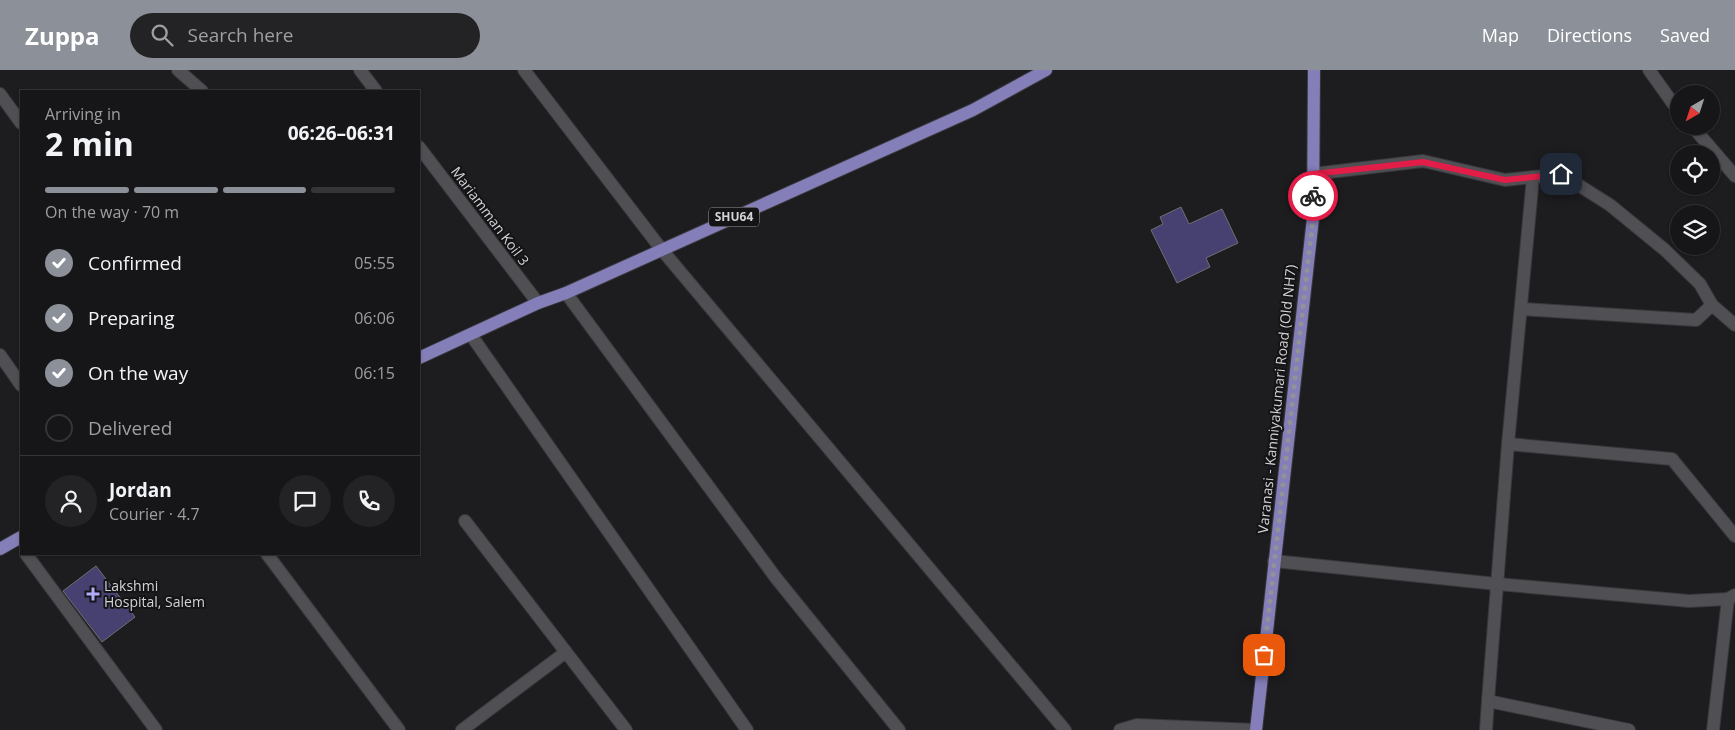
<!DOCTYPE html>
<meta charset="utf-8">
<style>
body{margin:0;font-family:"Open Sans",sans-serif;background:#232325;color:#f1f3f6;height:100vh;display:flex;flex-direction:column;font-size:19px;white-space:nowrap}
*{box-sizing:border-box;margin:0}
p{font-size:16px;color:#9e9fa2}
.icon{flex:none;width:28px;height:28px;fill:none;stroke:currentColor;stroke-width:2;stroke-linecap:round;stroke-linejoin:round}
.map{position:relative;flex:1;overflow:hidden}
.panel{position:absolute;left:20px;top:20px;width:400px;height:465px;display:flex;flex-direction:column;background:#161618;border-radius:0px;box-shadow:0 1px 4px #0004,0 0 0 1px #353537}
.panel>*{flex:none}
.needle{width:32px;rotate:219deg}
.buttons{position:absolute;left:1670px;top:15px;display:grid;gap:10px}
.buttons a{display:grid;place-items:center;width:50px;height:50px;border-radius:50%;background:#161618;box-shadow:0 1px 4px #0004,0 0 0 1px #353537;font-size:25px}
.pin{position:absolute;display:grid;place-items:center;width:42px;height:42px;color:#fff;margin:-21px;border-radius:10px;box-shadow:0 2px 8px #0006}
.courier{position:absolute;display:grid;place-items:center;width:50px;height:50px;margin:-25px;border:4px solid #e11d48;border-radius:50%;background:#fff;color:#222;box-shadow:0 1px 6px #0007}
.head em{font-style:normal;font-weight:700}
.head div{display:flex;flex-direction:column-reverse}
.head{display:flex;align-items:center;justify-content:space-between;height:85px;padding:0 25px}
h1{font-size:32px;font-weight:700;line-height:38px}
.bar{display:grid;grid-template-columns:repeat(4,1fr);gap:8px 5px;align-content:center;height:60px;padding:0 25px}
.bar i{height:6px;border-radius:4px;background:#353537}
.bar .current{background:#8c9099}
.bar p{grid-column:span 4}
.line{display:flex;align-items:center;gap:12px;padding:0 25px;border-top:1px solid #353537}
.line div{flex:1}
.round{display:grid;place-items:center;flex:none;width:52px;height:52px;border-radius:26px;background:#232325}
ol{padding:0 25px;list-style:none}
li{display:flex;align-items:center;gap:15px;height:55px}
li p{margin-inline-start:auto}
li .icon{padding:5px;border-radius:50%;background:#8c9099;color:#fff;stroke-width:4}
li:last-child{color:#9e9fa2}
li i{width:28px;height:28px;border:2px solid #353537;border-radius:50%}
header{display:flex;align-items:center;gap:30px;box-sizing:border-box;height:70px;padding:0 25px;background:#8c9099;color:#fff}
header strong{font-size:24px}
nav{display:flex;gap:28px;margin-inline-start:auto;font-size:18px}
.search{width:350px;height:45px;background:#232325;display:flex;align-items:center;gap:12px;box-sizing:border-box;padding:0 18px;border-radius:28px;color:#9e9fa2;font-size:19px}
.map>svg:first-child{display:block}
</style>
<header>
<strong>Zuppa</strong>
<div class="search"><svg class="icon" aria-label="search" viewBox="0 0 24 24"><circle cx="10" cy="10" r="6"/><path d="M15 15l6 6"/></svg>Search here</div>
<nav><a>Map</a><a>Directions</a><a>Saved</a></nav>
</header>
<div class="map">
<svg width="1735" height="660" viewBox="0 0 1735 660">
<rect width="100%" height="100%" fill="#1d1d20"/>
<g fill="#464171" stroke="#6e6e73">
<polygon points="1181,137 1189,154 1222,139 1238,173 1206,188 1210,197 1177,213 1151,160 1163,154 1160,147"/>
<polygon points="96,496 135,547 102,572 63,521"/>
</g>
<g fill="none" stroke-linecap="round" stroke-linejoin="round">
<g stroke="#38383b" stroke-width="14">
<g id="street">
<polyline points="178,0 202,21"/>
<polyline points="360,0 376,21"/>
<polyline points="524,0 662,180 1065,660"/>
<polyline points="1649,0 1679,42"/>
<polyline points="0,24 21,53"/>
<polyline points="1692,56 1735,106"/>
<polyline points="419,77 538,233"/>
<polyline points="1313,104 1423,91 1505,110 1561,104 1610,135 1665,180 1700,214 1712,235 1696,250 1522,239"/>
<polyline points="1533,107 1508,374 1488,631 1629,660"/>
<polyline points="566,223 776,508 899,660"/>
<polyline points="1712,235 1735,255"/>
<polyline points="471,265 747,660"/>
<polyline points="0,285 21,315"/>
<polyline points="1508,374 1672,389 1735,466"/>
<polyline points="465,451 626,660"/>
<polyline points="26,484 156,660"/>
<polyline points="267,484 399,660"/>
<polyline points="1274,491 1497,514 1689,531 1728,529"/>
<polyline points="462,660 566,582"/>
<polyline points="1120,660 1137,655 1256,660"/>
<polyline points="1486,660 1488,631"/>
<polyline points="1713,660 1728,529 1735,525"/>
</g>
</g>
<g stroke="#38383b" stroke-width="14">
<g id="primary">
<polyline points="419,288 538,233 566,223 973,40 1046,0"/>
<polyline points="0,479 21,467"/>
<polyline points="1256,660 1313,148 1314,0"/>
</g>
</g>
<use href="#street" stroke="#504f54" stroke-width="12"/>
<use href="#primary" stroke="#847eb9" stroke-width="12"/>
</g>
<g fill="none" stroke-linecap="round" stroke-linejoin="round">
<polyline stroke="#939396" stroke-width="5" stroke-dasharray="0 9" points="1264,585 1313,148 1313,126"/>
<polyline stroke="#e11d48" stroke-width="6" points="1313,126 1313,104 1423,92 1505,110 1561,104"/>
</g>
<path fill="#b2adf9" stroke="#141417" stroke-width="2" d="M90.5 516.5h5v5h5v5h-5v5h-5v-5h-5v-5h5z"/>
<g text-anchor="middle" stroke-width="4" stroke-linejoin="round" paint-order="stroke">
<rect fill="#141417" stroke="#9a9a9c" stroke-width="1" x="709" y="137.5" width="50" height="19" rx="4"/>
<g font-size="12" font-weight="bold" fill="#d3d3d5">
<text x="734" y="151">SHU64</text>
</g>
<g font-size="14" fill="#d3d3d5" stroke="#141417">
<text transform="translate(490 146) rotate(53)" y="5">Mariamman Koil 3</text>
<text transform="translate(1277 329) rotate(-84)" y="5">Varanasi - Kanniyakumari Road (Old NH7)</text>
</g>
<g font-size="14" fill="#d3d3d5" stroke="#141417" text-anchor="start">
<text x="104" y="521">Lakshmi<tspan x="104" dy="16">Hospital, Salem</tspan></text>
</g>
</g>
</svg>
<div class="buttons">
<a><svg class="needle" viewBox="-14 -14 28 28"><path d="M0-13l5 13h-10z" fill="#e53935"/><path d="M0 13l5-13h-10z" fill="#9e9fa2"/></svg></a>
<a><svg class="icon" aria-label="locate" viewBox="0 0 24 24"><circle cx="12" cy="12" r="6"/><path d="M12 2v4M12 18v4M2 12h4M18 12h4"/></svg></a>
<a><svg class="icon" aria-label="layers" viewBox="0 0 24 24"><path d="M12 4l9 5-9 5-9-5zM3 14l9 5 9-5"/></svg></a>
</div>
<div class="pin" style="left:1264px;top:585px;background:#ea580c"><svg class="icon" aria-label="bag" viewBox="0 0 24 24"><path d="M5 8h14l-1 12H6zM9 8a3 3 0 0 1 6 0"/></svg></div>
<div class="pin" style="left:1561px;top:104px;background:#1f2937"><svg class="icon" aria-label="home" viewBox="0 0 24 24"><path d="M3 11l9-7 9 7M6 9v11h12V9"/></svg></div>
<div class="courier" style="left:1313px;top:126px"><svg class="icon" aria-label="bike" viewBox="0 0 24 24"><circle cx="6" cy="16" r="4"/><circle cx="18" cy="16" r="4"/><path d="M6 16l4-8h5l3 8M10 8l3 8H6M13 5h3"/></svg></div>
<section class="panel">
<div class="head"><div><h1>2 min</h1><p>Arriving in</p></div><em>06:26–06:31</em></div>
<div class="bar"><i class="current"></i><i class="current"></i><i class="current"></i><i></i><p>On the way · 70 m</p></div>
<ol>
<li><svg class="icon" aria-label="check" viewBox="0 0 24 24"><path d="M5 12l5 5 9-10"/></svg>Confirmed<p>05:55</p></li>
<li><svg class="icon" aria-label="check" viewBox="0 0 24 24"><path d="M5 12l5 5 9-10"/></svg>Preparing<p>06:06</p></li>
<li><svg class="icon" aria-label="check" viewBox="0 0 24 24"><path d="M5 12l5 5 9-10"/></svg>On the way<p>06:15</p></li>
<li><i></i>Delivered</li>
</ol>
<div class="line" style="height:90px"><a class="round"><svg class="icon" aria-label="person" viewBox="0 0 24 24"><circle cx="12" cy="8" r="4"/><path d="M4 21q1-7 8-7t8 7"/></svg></a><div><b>Jordan</b><p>Courier · 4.7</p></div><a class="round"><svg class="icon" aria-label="chat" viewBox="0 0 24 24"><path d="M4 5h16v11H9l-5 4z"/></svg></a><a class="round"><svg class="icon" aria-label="phone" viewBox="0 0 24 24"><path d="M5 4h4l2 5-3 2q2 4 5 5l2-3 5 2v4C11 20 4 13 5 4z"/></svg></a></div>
</section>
</div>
